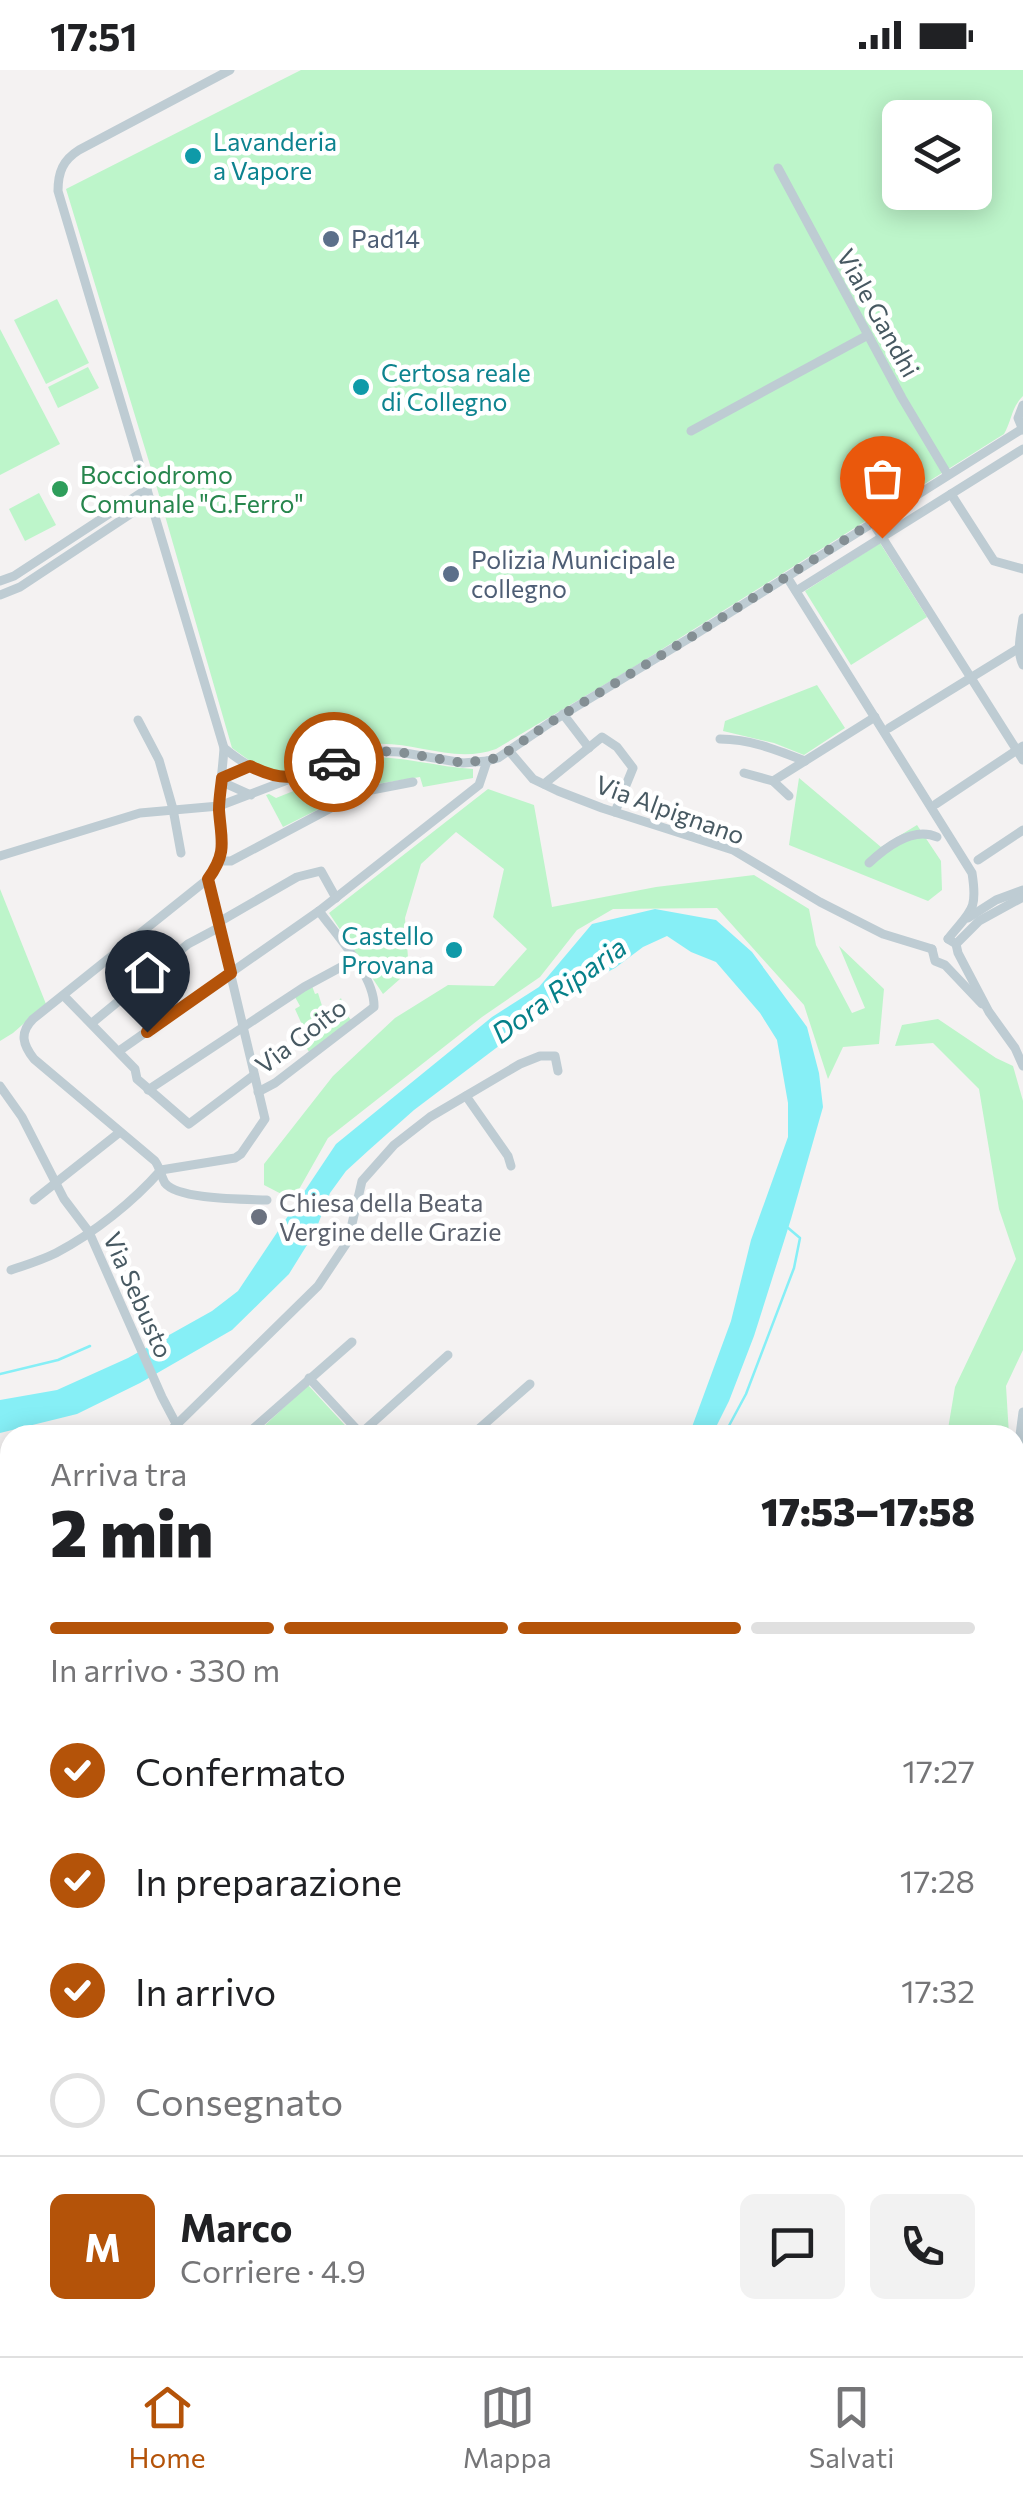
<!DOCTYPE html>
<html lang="it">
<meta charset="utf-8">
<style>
body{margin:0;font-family:Commissioner,sans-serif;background:#f2f2f2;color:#202124;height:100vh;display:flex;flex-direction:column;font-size:38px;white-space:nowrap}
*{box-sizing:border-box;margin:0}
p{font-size:32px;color:#757577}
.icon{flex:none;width:55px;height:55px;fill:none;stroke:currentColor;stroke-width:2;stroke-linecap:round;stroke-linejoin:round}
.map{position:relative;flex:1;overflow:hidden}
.sheet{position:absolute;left:0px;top:1355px;width:1025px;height:932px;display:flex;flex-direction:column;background:#fff;border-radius:30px 30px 0 0;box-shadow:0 5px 25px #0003}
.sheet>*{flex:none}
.controls{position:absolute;left:882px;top:30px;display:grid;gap:20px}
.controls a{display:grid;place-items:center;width:110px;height:110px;border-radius:15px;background:#fff;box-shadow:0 5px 25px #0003;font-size:50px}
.pin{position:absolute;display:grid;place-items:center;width:85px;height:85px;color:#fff;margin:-102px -42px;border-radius:50% 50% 50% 0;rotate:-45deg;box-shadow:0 0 10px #0007}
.pin .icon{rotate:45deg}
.courier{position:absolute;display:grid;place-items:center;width:100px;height:100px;margin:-50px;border:8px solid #b45309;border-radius:50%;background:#fff;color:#222;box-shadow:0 2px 12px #0007}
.summary em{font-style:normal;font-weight:800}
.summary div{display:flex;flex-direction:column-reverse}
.summary{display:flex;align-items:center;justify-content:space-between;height:170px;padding:0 50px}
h1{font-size:65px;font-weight:800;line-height:75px}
.bar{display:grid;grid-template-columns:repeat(4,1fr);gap:15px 10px;align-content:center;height:120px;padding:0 50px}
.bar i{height:12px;border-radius:8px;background:#e0e0e0}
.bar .current{background:#b45309}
.bar p{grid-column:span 4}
.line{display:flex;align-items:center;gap:25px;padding:0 50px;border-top:2px solid #e0e0e0}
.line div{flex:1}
.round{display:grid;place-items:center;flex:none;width:105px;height:105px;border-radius:15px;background:#f2f2f2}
ol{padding:0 50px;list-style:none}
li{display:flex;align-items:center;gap:30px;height:110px}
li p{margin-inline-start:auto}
li .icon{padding:10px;border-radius:50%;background:#b45309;color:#fff;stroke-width:4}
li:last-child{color:#757577}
li i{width:55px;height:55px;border:5px solid #e0e0e0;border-radius:50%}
.status{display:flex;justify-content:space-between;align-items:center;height:70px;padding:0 50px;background:#fff;direction:ltr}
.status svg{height:28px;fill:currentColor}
.tabs{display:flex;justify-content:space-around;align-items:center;height:140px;border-top:2px solid #e0e0e0;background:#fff;font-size:28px;color:#757577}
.tabs a{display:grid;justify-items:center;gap:5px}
.tabs .current{color:#b45309}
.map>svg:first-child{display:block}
</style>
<div class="status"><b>17:51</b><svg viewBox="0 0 49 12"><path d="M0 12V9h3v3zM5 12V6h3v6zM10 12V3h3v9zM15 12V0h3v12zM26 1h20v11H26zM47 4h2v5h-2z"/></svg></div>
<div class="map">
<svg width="1023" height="2286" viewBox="0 0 1023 2286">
<rect width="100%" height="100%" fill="#f4f2f2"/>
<g fill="#bdf5ca" fill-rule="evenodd">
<path d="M301 0H1023V326C1011 338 1012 350 1004 364L629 600 496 679C455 694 417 672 375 674 352 676 330 687 308 695 302 697 294 702 287 703 268 706 246 688 232 678L157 418 66 119ZM900 48H975V122H900Z"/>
<polygon points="57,229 89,293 46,314 14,250"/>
<polygon points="0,259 60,374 0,405"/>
<polygon points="88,297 99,318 58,338 48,317"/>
<polygon points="39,423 56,455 25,471 9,439"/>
<polygon points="880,473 927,547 851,595 805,521"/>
<polygon points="817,615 845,658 804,685 774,673 723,661 725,651"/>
<path d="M376 687C409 688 440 697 473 699V708L423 717 420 707 365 716 283 757 266 725 269 724 276 728 311 714 322 702Z"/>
<polygon points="799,708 881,777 917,755 941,791 942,820 928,831 789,775"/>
<polygon points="488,719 534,735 552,837 656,817 754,805 809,839 816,875 852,943 865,938 839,876 884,919 879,974 843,977 828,1009 804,935 717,838 613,839 577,860 540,907 482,947 328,1068 293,1130 264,1115 264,1094 333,1006 395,948 448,915 494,916 527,879 493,847 504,799 456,762 421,794 405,848 409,901 383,924 329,843"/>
<polygon points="0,819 46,934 13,963 0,971"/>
<polygon points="312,916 315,924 318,923 323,939 334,935 341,928 346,944 352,951 309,982 298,963 304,959 295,939 300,936 295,927"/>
<polygon points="938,949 996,988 1013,996 1023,1031 1023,1280 1006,1316 1009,1365 947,1365 955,1317 1016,1189 999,1139 979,1019 933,973 895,976 902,955"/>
<polygon points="308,1315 354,1365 271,1365 263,1357"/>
<polygon points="10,1434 10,1519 4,1521 10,1543 10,1628 0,1612 0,1437"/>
<polygon points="1015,1761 1023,1771 1023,1972 1015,1962"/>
<polygon points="626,2278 673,2278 705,2286 645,2286"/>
</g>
<polygon fill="#86eff6" points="655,839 716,850 752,882 807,957 819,1003 823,1037 791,1149 754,1266 729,1331 712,1365 689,1365 731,1251 751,1170 788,1067 788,1033 777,970 760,943 716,892 691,882 667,866 643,877 615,898 552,932 512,966 414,1040 369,1080 346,1101 330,1123 315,1162 289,1204 232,1260 140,1313 77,1344 0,1363 0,1330 57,1320 128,1288 212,1241 238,1221 336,1074 492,947 539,917 592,854"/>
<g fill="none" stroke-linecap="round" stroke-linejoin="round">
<g stroke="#86eff6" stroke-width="2.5">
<polyline points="0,1304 58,1290 90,1276"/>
<polyline points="724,1365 746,1324 794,1198 800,1168 787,1157"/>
<polyline points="0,2210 10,2232"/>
<polyline points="0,2230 10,2252"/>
<polyline points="22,2278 26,2286"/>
<polyline points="31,2278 34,2286"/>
<polyline points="667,2278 690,2286"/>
</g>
<g stroke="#7099b1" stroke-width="15">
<g id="highway">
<polyline points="0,1948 10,1948"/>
<polyline points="0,1967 10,1968"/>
<polyline points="1015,2032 1023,2033"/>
<polyline points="1015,2052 1023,2053"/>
</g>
</g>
<g stroke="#beccd3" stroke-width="9">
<path d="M230 0 79 80C63 90 58 102 58 121L224 678C223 696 220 715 219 733 217 767 233 777 208 809L33 949C19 963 23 975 34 989L155 1091C160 1098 161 1106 165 1113 178 1130 246 1129 267 1130"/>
<polyline points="778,98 902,328 948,405"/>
<polyline points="1023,335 1018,348 1023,360"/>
<polyline points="691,361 868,265"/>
<polyline points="951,424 994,491 1023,499"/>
<polyline points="873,453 1023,690"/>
<path d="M787 507 972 803C978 841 971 840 948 869"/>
<polyline points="0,511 14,506 147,419"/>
<polyline points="796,521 1023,379"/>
<polyline points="0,525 20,517 150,431"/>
<path d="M1023 548C1021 563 1016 581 1023 595"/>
<polyline points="563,644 589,678"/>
<polyline points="138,650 159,690 173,739 181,783"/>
<polyline points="889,658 1019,578"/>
<path d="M720 669C750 669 777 680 805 691"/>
<path d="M224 678C242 693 264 707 288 708"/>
<polyline points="510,682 533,709 558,721 602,738 733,780 820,832 883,864 932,879"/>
<polyline points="744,703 773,711 875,647"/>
<polyline points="223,707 250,696"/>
<polyline points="773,711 789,726"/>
<polyline points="222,712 251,725"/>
<polyline points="544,714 602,667 617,677 633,698 615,742"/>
<polyline points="936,734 1023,676"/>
<polyline points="0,786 140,743 219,736 356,684 376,681 399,682 463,693 487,691 498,688 551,652 688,569 1022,359"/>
<polyline points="978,790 1023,760"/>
<polyline points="220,791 231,791 361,722 413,712"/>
<path d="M869 793C886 777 913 756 937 767"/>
<polyline points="968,848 996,830 1023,820"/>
<polyline points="219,852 297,807 321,801 336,828"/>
<polyline points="948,869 956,874 958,883 989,942 1015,978 1023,996"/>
<polyline points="956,874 979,851 1023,827"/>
<polyline points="932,879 935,891 945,895 982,934"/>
<polyline points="64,926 135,999 137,1009 189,1054 254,1005"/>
<polyline points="92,953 188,874 220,857"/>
<polyline points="119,981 319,841 479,715 487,691"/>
<polyline points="0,1016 22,1047 64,1129 89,1162 162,1327 182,1365"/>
<polyline points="148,1020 304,917 354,890"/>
<path d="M258 1022 275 1013 374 937C375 906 337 866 319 841"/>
<polyline points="466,1026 508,1086 511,1096"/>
<polyline points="161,1100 235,1088 241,1084 265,1049 208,809"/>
<polyline points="34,1130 120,1062"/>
<path d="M11 1200C26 1195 42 1190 56 1183 94 1163 133 1132 161 1100"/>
<polyline points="309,1308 362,1365"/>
<polyline points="1023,1342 1020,1365 1023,1377"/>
<polyline points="166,1365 318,1216 348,1171 362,1111 394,1075 430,1047 520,994 540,986 555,986 558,1001"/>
<polyline points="246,1365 352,1272"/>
<polyline points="359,1365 448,1285"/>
<polyline points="472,1365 530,1314"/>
<polyline points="0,1429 10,1426"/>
<polyline points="0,1670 10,1667"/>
<polyline points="0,1693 10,1690"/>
<polyline points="0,1768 10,1764"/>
<polyline points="0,1861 10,1862"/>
<polyline points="0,1920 10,1920"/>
<polyline points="0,1993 10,1994"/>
<polyline points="267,2278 269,2286"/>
</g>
<use href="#highway" stroke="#85aec5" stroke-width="12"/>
</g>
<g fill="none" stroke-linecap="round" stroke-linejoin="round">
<polyline stroke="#848f94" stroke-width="10" stroke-dasharray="0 18" points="334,692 356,684 376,681 398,682 463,693 498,688 551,652 688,569 873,452 882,468"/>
<path stroke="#b45309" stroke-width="12" d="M147 962 231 903 208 809C228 782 221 770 219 740 219 729 221 718 222 708L250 696C289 715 297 706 334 692"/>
</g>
<g fill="#0f9aa8" stroke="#fff" stroke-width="4">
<circle cx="193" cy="86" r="10"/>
<circle cx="361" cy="317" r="10"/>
<circle cx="454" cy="880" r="10"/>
</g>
<g fill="#5c6f8a" stroke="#fff" stroke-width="4">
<circle cx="331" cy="169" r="10"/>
<circle cx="451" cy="504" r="10"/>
</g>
<circle fill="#2e9e5b" stroke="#fff" stroke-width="4" cx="60" cy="419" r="10"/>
<circle fill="#6b7280" stroke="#fff" stroke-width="4" cx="259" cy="1147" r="10"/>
<g text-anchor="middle" stroke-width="9" stroke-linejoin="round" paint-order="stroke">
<g font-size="25" fill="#0d838f" stroke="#fff" text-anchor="start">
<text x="213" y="81">Lavanderia<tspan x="213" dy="29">a Vapore</tspan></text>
<text x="381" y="312">Certosa reale<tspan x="381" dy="29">di Collegno</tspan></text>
<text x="434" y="875" text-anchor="end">Castello<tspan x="434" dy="29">Provana</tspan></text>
</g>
<g font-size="25" fill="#4e5e75" stroke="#fff" text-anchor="start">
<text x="351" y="178">Pad14</text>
<text x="471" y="499">Polizia Municipale<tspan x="471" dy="29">collegno</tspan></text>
</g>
<g font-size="25" fill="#475962" stroke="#fff">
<text transform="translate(878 243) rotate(61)" y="9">Viale Gandhi</text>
<text transform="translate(670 740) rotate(20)" y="9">Via Alpignano</text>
<text transform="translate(301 966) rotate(-37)" y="9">Via Goito</text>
<text transform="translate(138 1225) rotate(66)" y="9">Via Sebusto</text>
</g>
<g font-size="25" fill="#27864d" stroke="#fff" text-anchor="start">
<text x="80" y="414">Bocciodromo<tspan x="80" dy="29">Comunale "G.Ferro"</tspan></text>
</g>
<g font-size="25" fill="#5b616d" stroke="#fff" text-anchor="start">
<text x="279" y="1142">Chiesa della Beata<tspan x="279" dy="29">Vergine delle Grazie</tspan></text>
</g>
<g font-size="28" font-style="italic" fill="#058089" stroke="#fff">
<text transform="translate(559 920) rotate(-36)" y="10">Dora Riparia</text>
</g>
</g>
</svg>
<div class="controls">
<a><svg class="icon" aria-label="layers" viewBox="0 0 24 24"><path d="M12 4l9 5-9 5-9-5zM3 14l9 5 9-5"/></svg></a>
</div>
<div class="pin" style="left:882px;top:468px;background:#ea580c"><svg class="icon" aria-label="bag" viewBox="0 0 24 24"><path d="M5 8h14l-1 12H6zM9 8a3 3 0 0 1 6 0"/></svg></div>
<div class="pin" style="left:147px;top:962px;background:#1f2937"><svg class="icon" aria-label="home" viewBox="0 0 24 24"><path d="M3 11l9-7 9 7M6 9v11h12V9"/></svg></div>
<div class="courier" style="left:334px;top:692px"><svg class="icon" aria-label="car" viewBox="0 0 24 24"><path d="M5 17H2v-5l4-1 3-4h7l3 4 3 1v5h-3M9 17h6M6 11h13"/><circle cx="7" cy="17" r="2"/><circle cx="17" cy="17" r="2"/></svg></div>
<section class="sheet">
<div class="summary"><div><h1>2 min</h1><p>Arriva tra</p></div><em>17:53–17:58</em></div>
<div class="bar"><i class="current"></i><i class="current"></i><i class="current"></i><i></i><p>In arrivo · 330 m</p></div>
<ol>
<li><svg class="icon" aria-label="check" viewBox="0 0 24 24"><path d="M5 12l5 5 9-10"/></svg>Confermato<p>17:27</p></li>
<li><svg class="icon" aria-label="check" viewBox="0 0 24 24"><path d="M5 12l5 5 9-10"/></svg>In preparazione<p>17:28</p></li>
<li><svg class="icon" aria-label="check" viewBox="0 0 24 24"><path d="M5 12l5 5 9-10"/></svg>In arrivo<p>17:32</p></li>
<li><i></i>Consegnato</li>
</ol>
<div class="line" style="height:180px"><b class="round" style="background:#b45309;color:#fff">M</b><div><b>Marco</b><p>Corriere · 4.9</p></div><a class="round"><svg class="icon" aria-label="chat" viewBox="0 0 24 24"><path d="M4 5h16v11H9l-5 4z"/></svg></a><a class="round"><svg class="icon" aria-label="phone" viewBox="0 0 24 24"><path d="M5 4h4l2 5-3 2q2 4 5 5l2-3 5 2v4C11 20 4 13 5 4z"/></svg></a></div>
</section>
</div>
<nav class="tabs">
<a class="current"><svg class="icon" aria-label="home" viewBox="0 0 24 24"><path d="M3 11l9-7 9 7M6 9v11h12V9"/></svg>Home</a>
<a><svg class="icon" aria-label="map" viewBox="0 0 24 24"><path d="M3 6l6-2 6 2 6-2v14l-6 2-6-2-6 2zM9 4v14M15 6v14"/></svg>Mappa</a>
<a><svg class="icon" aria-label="saved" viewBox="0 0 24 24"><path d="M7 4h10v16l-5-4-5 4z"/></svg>Salvati</a>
</nav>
